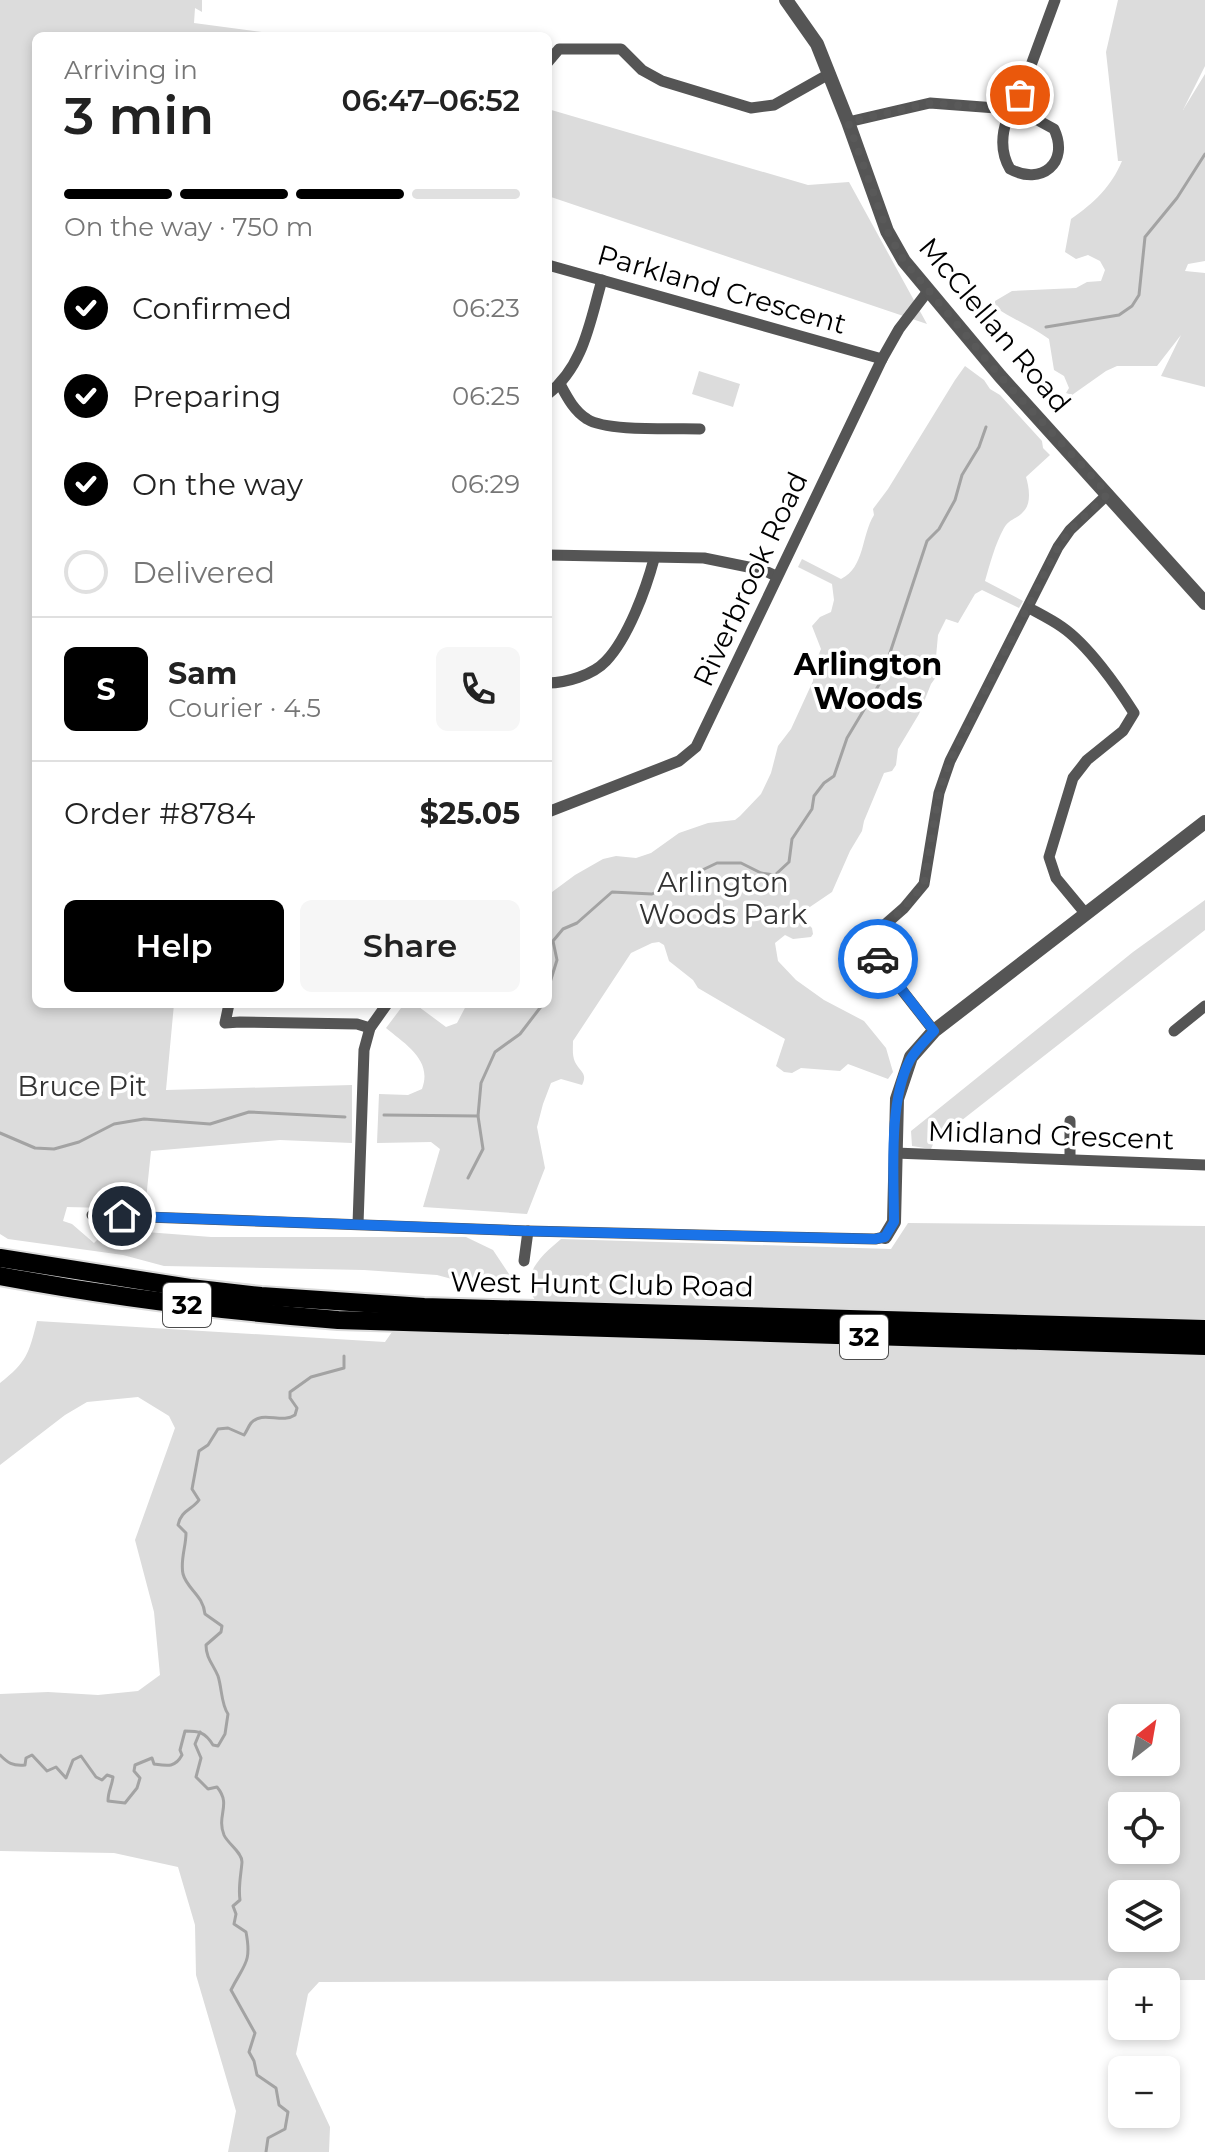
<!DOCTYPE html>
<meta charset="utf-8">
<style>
body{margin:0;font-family:Montserrat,sans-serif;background:#f6f6f6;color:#222;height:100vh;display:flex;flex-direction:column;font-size:30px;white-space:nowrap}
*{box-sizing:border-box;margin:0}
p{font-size:26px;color:#767676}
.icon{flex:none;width:44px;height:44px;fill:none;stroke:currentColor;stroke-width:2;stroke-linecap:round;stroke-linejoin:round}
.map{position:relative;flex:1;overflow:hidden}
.drawer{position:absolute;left:32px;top:32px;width:520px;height:976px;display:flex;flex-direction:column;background:#fff;border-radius:12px;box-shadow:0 4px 12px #0003}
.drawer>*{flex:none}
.needle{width:52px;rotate:31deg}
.fabs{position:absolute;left:1108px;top:1704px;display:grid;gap:16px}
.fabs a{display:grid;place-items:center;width:72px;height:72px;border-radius:12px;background:#fff;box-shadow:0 4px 12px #0003;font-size:40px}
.pin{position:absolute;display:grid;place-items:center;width:68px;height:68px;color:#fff;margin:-34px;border:4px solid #fff;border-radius:50%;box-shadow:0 2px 8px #0007}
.courier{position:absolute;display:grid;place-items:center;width:80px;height:80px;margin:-40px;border:6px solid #1a73e8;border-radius:50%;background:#fff;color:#222;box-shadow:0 2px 10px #0007}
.head em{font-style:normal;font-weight:600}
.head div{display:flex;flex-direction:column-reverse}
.head{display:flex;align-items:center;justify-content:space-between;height:136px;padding:0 32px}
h1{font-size:52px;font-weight:600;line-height:60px}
.bar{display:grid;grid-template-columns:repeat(4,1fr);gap:12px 8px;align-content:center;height:96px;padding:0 32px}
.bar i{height:10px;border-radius:6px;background:#e0e0e0}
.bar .selected{background:#000}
.bar p{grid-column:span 4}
.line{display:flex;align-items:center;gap:20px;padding:0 32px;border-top:2px solid #e0e0e0}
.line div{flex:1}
.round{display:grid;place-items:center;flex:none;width:84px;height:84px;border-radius:12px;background:#f6f6f6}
ol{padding:0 32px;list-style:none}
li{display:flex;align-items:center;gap:24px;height:88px}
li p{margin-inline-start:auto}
li .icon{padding:8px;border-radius:50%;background:#000;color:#fff;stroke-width:4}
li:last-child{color:#767676}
li i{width:44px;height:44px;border:4px solid #e0e0e0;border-radius:50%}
.cta{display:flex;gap:16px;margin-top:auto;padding:16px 32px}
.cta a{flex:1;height:92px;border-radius:12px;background:#000;color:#fff;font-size:32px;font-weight:600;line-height:92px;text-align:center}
.cta a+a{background:#f6f6f6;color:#222}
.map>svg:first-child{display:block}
</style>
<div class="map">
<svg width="1205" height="2152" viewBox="0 0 1205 2152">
<rect width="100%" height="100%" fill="#fff"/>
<g fill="#dcdcdc" fill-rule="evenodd">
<polygon points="0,0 202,0 202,12 195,8 194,23 293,36 36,36 36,1004 174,1004 166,1090 352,1085 352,1143 280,1140 151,1151 145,1209 67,1207 63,1221 72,1224 94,1243 104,1233 120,1230 211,1237 466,1237 493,1250 515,1283 510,1288 485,1288 437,1275 364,1270 164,1266 123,1255 8,1239 0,1234"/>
<path d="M1118 0H1205V66L1183 110 1205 74V261L1188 264 1185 271 1205 273V387L1161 376 1181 335 1157 366H1117L1106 371 1072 395 1066 393 1069 388 1064 376 1054 370 1049 339C1031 326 1012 319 995 307V301L1012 291 1076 288 1087 282 1101 281 1105 270 1100 261 1088 255 1076 259 1065 252 1071 219C1094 203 1111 187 1122 161H1118L1106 52Z"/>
<polygon points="548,109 808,185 849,182 927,324 548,196"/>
<path d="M965 366 984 380 990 389 1000 395 1042 441 1043 448 1050 455 1026 477C1029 487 1032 504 1023 512 1017 519 1009 519 1004 528 995 544 990 564 985 581L1023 601 1019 608 982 590 975 594 958 623 946 619 938 635 936 657 941 670 931 684 919 714 898 749 896 765 892 771 884 773 864 821 862 831 850 851 832 892 804 911 803 919 812 928 813 934 811 937 793 939 785 935 775 943 778 961 796 980 824 1000 864 1021 886 1048 893 1072 888 1079 848 1064 840 1071 801 1068 792 1073 784 1072 776 1066 785 1039 698 988 693 980 669 961 664 945 659 942 652 943 631 953 573 1041C573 1048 572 1055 575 1062 580 1072 588 1073 582 1085L561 1079 551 1083 543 1104 537 1127 545 1168 527 1214 423 1207 440 1149 431 1142 377 1143 379 1094 408 1095 422 1089C433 1060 405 1044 386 1028L404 1004H415L446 1027 457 1023 467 1004H548V895L575 875 603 859 616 856 636 858 651 853 679 833 708 823 735 820 740 816 761 794 771 773 778 746 791 729 813 681 814 666 821 649 812 626 820 617 831 612 834 600 832 584 798 567 802 559 841 579C865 567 861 536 874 515L873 509 888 489 955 380Z"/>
<polygon points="699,371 740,384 733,407 692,394"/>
<polygon points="1205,900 1205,930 934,1142 931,1149 912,1146 911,1131 1133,952"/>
<path d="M908 1223 1205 1226V1319L543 1302 535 1300C519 1275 542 1255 561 1239L891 1249Z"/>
<path d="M37 1321 385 1342 392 1332 1205 1354V1980L319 1982 308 1994 296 2054 330 2127 329 2152H228L236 2111 196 1975 195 1925 178 1867 114 1853 0 1851V1694L48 1692 98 1695 138 1691 160 1675 154 1612 135 1540 175 1428 169 1416 138 1397 87 1402 65 1415 0 1465V1383C27 1362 29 1353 37 1321ZM1122 1718H1166V1762H1122ZM1122 1806H1166V1850H1122ZM1122 1894H1166V1938H1122Z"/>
</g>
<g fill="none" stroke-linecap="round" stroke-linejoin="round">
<g stroke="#a3a3a3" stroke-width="3">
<polyline points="1046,327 1119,315 1132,306 1139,295 1145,237 1177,198 1205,154"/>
<polyline points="548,989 557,960 553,941 563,929 577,923 612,892 652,894 717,863 741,863 761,873 775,875 789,862 792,839 812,809 814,796 824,783 834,776 847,738 880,683 927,541 939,529 955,500 962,475 979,447 986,427"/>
<polyline points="384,1115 478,1116"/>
<polyline points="0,1133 35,1148 54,1149 79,1142 114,1124 144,1119 210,1124 249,1112 345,1117"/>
<polyline points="468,1178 483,1149 478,1116 481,1083 495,1052 520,1034 543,1004"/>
<path d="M200 1732 195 1744 201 1758 196 1777 208 1789 217 1787C232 1805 216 1815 224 1835 228 1844 242 1852 242 1862 241 1875 238 1887 240 1900L233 1906 236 1914 234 1924 246 1932C252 1963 244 1964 231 1990L255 2033 249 2052 254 2061 257 2075 276 2088 279 2105 288 2112 285 2129 268 2138 266 2152"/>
<path d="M0 1755C8 1763 12 1766 25 1765L26 1758 32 1755 47 1771 56 1767 66 1778 73 1760 81 1756 96 1777 102 1780 107 1775 113 1777C112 1786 108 1791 108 1801L125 1803 137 1788 140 1778 134 1771 135 1765 152 1758 154 1764C167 1766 175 1768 182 1755L180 1750 185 1731C199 1731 205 1732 213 1745L218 1746 225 1734 228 1714C221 1704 222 1688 218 1676 213 1664 206 1658 206 1645L221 1632 222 1626 205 1614C203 1595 187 1589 183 1574 180 1560 186 1547 186 1533L178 1525C181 1510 192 1510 199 1500L192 1489 199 1451 208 1445 218 1429 228 1428 244 1435C247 1431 248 1427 251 1423 262 1410 282 1424 295 1415L297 1408 290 1398V1392L311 1377 344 1368V1356"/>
</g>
<g stroke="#dbdbdb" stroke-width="22">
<g id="primary">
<polyline points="0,1258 190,1288 261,1296 424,1307 1205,1329"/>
<path d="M0 1276C112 1297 225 1311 338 1320L1205 1346"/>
</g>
</g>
<g stroke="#555" stroke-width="11">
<polyline points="548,62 559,49 621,49 642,70 662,81 751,108 774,105 829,74"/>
<path d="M1012 106 1054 129C1070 163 1041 186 1010 169 996 145 1004 117 1020 95L1055 0"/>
<polyline points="848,122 930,103 996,108 1012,106"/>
<polyline points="548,265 882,359"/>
<path d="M560 384C567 397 574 411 587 419 607 432 674 428 700 429"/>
<path d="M548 394C584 366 590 321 602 280"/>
<polyline points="548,555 704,558 763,570 776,576"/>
<path d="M1029 608C1040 614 1052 620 1062 627 1088 645 1117 686 1134 713L1123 731 1087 760 1073 778 1049 857 1056 878 1085 913"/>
<path d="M548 683C566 683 593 675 606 661 628 638 646 589 654 559"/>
<polyline points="548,812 679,761 696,747 882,359 899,329 928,291"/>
<polyline points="229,1004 225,1023 240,1022 357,1024 370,1028"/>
<polyline points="934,1031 876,957 872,936 904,908 924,884 939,793 950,761 1058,547 1070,530 1108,494"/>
<polyline points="1174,1031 1205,1006"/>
<polyline points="895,1153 1205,1165"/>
<polyline points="1070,1159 1070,1121"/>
<polyline points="92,1215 528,1231 875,1239 885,1237"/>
<polyline points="358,1224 364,1050 370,1028 387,1004"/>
<polyline points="524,1261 528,1231"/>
</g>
<g stroke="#555" stroke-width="14">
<polyline points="786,0 817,44 848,122 887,231 904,261 1000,376 1205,603"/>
<polyline points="885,1237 894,1222 897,1099 911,1057 934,1031 1205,822"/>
</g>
<use href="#primary" stroke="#000" stroke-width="18"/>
</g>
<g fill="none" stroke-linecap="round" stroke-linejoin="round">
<polyline stroke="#595959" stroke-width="8" stroke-dasharray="0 14.4" points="878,959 872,936 904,908 924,884 939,793 950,761 1058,547 1070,530 1108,494 1000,376 904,261 887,231 848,122 930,103 996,108 1012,106 1020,95"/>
<path stroke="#1a73e8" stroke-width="10" d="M122 1216 528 1231 875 1239 885 1237 894 1222C894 1176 888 1101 910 1060 916 1049 926 1040 934 1031L878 959"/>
</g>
<g text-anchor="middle" stroke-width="7" stroke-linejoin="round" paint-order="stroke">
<g fill="#fff" stroke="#4c4c4c" stroke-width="2">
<rect x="163" y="1283" width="48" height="44" rx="6"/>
<rect x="840" y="1315" width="48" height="44" rx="6"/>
</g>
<g font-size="26" font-weight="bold" fill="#000">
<text x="187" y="1314">32</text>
<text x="864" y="1346">32</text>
</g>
<g font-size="28" fill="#000" stroke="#fff">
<text transform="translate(722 289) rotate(16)" y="10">Parkland Crescent</text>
<text transform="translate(995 325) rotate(50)" y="10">McClellan Road</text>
<text transform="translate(750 579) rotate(-65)" y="10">Riverbrook Road</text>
<text transform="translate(1051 1135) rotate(2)" y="10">Midland Crescent</text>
<text transform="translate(602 1284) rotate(1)" y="10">West Hunt Club Road</text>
</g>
<g font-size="28" fill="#333" stroke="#fff">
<text x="723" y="892">Arlington<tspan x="723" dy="32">Woods Park</tspan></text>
<text x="82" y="1096">Bruce Pit</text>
</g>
<g font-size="30" font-weight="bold" fill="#000" stroke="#fff">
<text x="868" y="675">Arlington<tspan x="868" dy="34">Woods</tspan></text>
</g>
</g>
</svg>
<div class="fabs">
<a><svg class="needle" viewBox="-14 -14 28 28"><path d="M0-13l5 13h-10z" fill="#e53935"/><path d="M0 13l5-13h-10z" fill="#767676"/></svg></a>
<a><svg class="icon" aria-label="locate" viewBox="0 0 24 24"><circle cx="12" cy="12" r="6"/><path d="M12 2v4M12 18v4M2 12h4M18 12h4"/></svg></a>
<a><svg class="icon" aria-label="layers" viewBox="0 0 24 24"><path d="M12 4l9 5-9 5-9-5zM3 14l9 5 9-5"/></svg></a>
<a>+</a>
<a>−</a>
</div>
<div class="pin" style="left:1020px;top:95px;background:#ea580c"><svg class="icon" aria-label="bag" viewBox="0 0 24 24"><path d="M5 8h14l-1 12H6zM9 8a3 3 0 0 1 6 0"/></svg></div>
<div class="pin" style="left:122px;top:1216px;background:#1f2937"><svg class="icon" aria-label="home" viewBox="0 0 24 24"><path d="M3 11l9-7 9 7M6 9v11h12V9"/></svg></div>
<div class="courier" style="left:878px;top:959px"><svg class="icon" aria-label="car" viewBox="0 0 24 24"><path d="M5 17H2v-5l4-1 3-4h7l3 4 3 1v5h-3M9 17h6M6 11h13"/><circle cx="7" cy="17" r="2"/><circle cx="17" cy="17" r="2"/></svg></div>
<section class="drawer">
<div class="head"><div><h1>3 min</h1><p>Arriving in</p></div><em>06:47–06:52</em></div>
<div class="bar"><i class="selected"></i><i class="selected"></i><i class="selected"></i><i></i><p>On the way · 750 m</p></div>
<ol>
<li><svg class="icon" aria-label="check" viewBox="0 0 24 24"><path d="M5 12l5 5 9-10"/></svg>Confirmed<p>06:23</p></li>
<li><svg class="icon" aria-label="check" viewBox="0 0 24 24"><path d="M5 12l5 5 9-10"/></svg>Preparing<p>06:25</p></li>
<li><svg class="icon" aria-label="check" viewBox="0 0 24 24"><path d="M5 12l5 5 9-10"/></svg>On the way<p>06:29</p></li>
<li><i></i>Delivered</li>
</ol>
<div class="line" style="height:144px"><b class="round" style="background:#000;color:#fff">S</b><div><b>Sam</b><p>Courier · 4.5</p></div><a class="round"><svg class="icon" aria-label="phone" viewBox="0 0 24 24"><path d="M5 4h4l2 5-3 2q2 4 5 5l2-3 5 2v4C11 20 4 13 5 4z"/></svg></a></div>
<div class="line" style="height:104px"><div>Order #8784</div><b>$25.05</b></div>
<div class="cta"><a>Help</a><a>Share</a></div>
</section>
</div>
